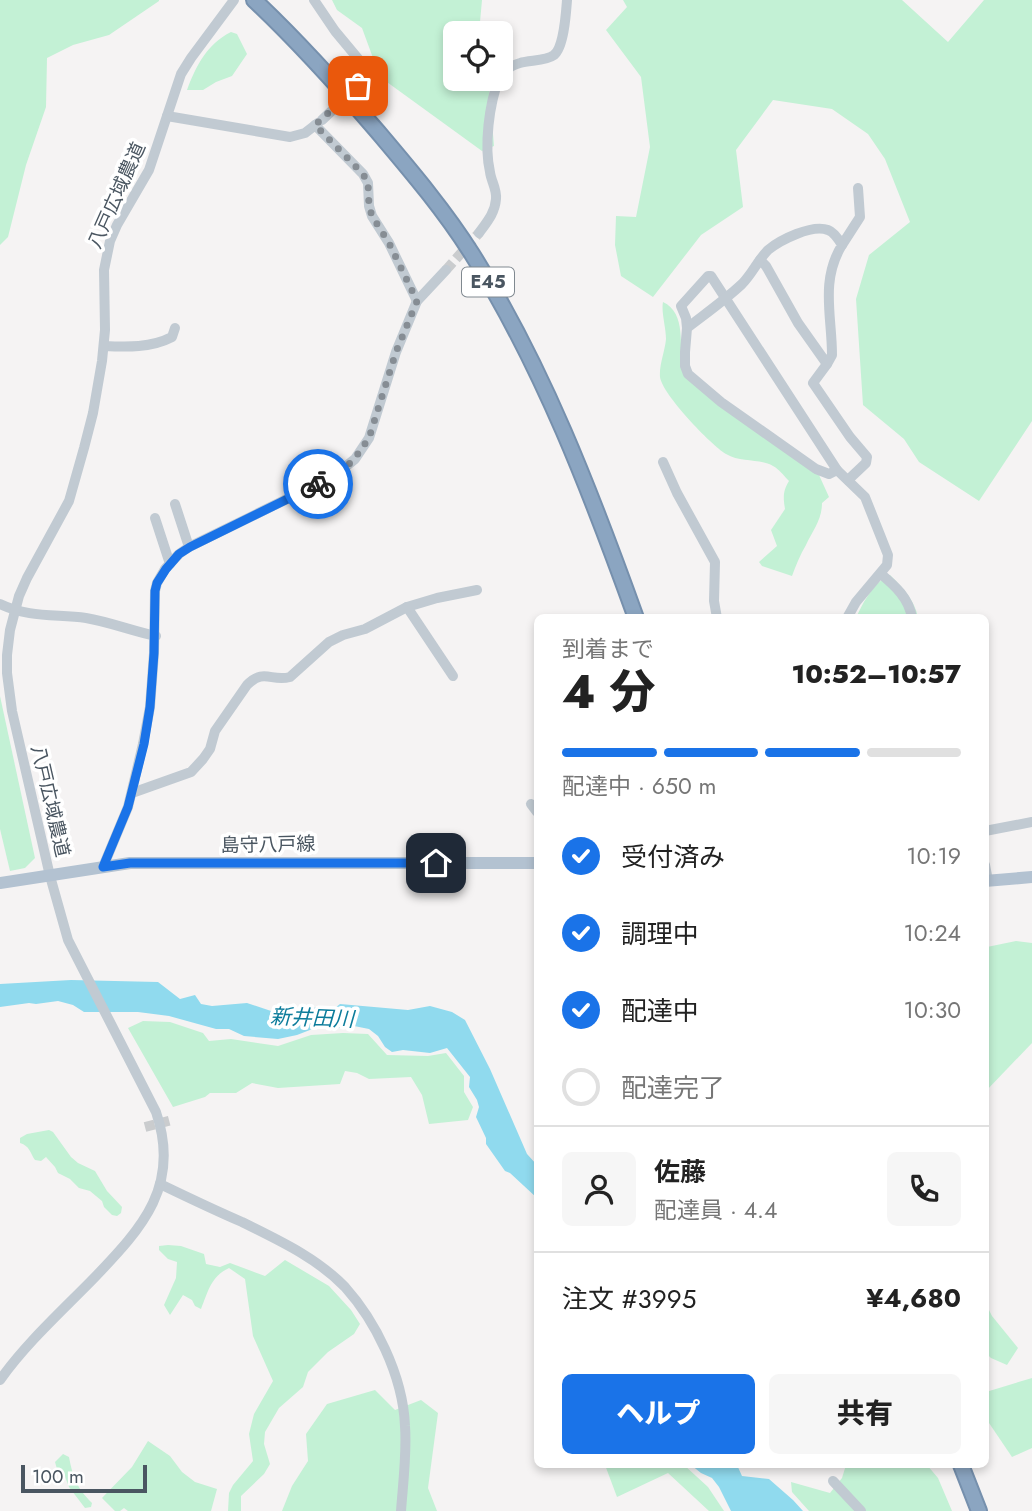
<!DOCTYPE html>
<html lang="ja">
<meta charset="utf-8">
<style>
body{margin:0;font-family:Jost,"Noto Sans JP",sans-serif;background:#f6f6f6;color:#222;height:100vh;display:flex;flex-direction:column;font-size:26px;white-space:nowrap}
*{box-sizing:border-box;margin:0}
p{font-size:23px;color:#767676}
.icon{flex:none;width:38px;height:38px;fill:none;stroke:currentColor;stroke-width:2;stroke-linecap:round;stroke-linejoin:round}
.map{position:relative;flex:1;overflow:hidden}
.sheet{position:absolute;left:534px;top:614px;width:455px;height:854px;display:flex;flex-direction:column;background:#fff;border-radius:10px;box-shadow:0 4px 10px #0003}
.sheet>*{flex:none}
.tools{position:absolute;left:443px;top:21px;display:grid;gap:14px}
.tools a{display:grid;place-items:center;width:70px;height:70px;border-radius:10px;background:#fff;box-shadow:0 4px 10px #0003;font-size:35px}
.scale{position:absolute;left:21px;bottom:18px;width:126px;box-sizing:border-box;padding-left:7px;border:4px solid #4a5661;border-top:0;font-size:19px;line-height:24px;white-space:nowrap;color:#4a5661;-webkit-text-stroke:5px #fff;paint-order:stroke}
.pin{position:absolute;display:grid;place-items:center;width:60px;height:60px;color:#fff;margin:-30px;border-radius:14px;box-shadow:0 4px 10px #0006}
.courier{position:absolute;display:grid;place-items:center;width:70px;height:70px;margin:-35px;border:5px solid #1a73e8;border-radius:50%;background:#fff;color:#222;box-shadow:0 2px 9px #0007}
.overview em{font-style:normal;font-weight:800}
.overview div{display:flex;flex-direction:column-reverse}
.overview{display:flex;align-items:center;justify-content:space-between;height:119px;padding:0 28px}
h1{font-size:46px;font-weight:800;line-height:52px}
.bar{display:grid;grid-template-columns:repeat(4,1fr);gap:10px 7px;align-content:center;height:84px;padding:0 28px}
.bar i{height:9px;border-radius:5px;background:#e0e0e0}
.bar .current{background:#1a73e8}
.bar p{grid-column:span 4}
.line{display:flex;align-items:center;gap:18px;padding:0 28px;border-top:2px solid #e0e0e0}
.line div{flex:1}
.round{display:grid;place-items:center;flex:none;width:74px;height:74px;border-radius:10px;background:#f6f6f6}
ol{padding:0 28px;list-style:none}
li{display:flex;align-items:center;gap:21px;height:77px}
li p{margin-inline-start:auto}
li .icon{padding:7px;border-radius:50%;background:#1a73e8;color:#fff;stroke-width:4}
li:last-child{color:#767676}
li i{width:38px;height:38px;border:4px solid #e0e0e0;border-radius:50%}
.primary-button{display:flex;gap:14px;margin-top:auto;padding:14px 28px}
.primary-button a{flex:1;height:80px;border-radius:10px;background:#1a73e8;color:#fff;font-size:28px;font-weight:800;line-height:80px;text-align:center}
.primary-button a+a{background:#f6f6f6;color:#222}
.map>svg:first-child{display:block}
</style>
<div class="map">
<svg width="1032" height="1511" viewBox="0 0 1032 1511">
<rect width="100%" height="100%" fill="#f5f3f3"/>
<g fill="#c3f1d5">
<polygon points="0,0 159,0 159,1 109,35 73,45 47,58 46,107 26,165 8,237 0,245"/>
<polygon points="332,0 482,0 479,33 455,33 455,79 486,79 489,86 494,146 482,151 380,77 362,28 337,10"/>
<polygon points="623,0 902,0 948,42 984,0 1032,0 1032,421 979,501 919,462 904,439 863,405 856,299 869,255 910,222 885,159 868,134 832,109 773,100 736,150 743,207 701,235 653,297 621,276 615,245 616,216 636,217 650,147 641,77 606,30 627,7"/>
<path d="M231 32 237 34 247 54 232 76 216 82 203 90H187C196 66 207 44 231 32Z"/>
<path d="M663 302C687 313 679 347 682 369L819 475 829 497 822 503C822 520 813 530 806 545 800 555 796 565 792 576L762 566 759 562 777 546 771 530 785 509C783 497 783 491 789 481 784 476 779 469 773 466 759 458 741 463 726 454 711 445 662 394 660 377 659 365 665 351 666 339 666 327 661 312 663 302Z"/>
<path d="M890 575C902 587 915 600 918 618H856C863 602 874 582 890 575Z"/>
<polygon points="0,696 35,858 25,868 10,871 0,829"/>
<polygon points="1016,941 1032,943 1032,1043 985,1092 985,951 987,947"/>
<polygon points="143,1021 170,1022 203,1033 209,1041 231,1039 278,1046 311,1035 343,1033 368,1034 387,1055 428,1056 446,1053 464,1076 464,1092 473,1107 468,1120 429,1124 422,1095 411,1077 369,1079 357,1073 345,1071 340,1084 278,1088 252,1083 236,1093 210,1093 205,1097 173,1107 128,1028"/>
<path d="M49 1130 53 1132 71 1157 78 1163 95 1171 107 1191 122 1207 121 1213 117 1216 112 1215 104 1207 102 1201 90 1191 79 1188 70 1179 58 1173 55 1167 46 1157 41 1161 35 1160C30 1153 30 1146 20 1143V1138L27 1134Z"/>
<path d="M168 1245 181 1246 204 1254 206 1264 220 1267 230 1263 265 1276 285 1260 329 1286 351 1310 360 1324 354 1334 328 1352 308 1372 303 1387 279 1408 265 1432 264 1444 270 1464 264 1474 241 1496V1511H228L229 1493 233 1485 253 1461 249 1434 254 1414 273 1381 253 1336 245 1279 229 1268C211 1276 208 1292 201 1309L195 1306 192 1300 183 1295 170 1315 164 1305 176 1278 177 1262 168 1259 159 1250V1246Z"/>
<polygon points="985,1302 992,1316 1018,1348 1007,1365 991,1358 985,1352"/>
<polygon points="1032,1378 1032,1448 1012,1457 989,1423 986,1392"/>
<polygon points="375,1390 395,1410 421,1400 438,1413 428,1488 437,1511 282,1511 292,1486 308,1461 306,1434 327,1404"/>
<polygon points="148,1441 170,1456 182,1472 195,1482 217,1489 211,1511 128,1511 124,1508 120,1511 115,1511 102,1498 132,1467"/>
<path d="M63 1454 69 1457C73 1478 77 1488 92 1503L91 1507 85 1508 69 1487 64 1474 57 1469 55 1462Z"/>
<polygon points="605,1465 684,1465 708,1487 724,1511 709,1511 668,1473 617,1497"/>
<polygon points="846,1465 927,1465 938,1478 952,1511 809,1511 792,1492 791,1482 830,1493 842,1478"/>
</g>
<g fill="#90daee">
<polygon points="71,980 158,982 180,999 195,995 201,1004 212,1006 247,1003 277,1013 318,1007 331,1011 340,1004 408,1010 430,1006 452,1012 465,1020 490,1069 527,1154 537,1165 537,1198 510,1173 505,1171 486,1144 486,1138 476,1117 479,1107 477,1100 469,1087 470,1077 447,1048 430,1053 403,1050 392,1052 385,1047 378,1036 369,1029 354,1026 331,1029 315,1028 297,1035 278,1039 244,1036 229,1029 216,1029 169,1016 138,1012 84,1012 73,1005 58,1001 36,1004 29,1003 0,1007 0,984"/>
<polygon points="691,1465 737,1465 742,1476 769,1479 793,1500 803,1511 731,1511 719,1487 712,1478 701,1473"/>
</g>
<g fill="none" stroke-linecap="round" stroke-linejoin="round">
<g stroke="#caccce" stroke-width="10" stroke-dasharray="10 5" stroke-linecap="butt">
<polyline points="446,270 479,233"/>
<polyline points="145,1127 172,1120"/>
</g>
<g stroke="#7690ad" stroke-width="18">
<g id="highway">
<path d="M254 0C298 41 339 87 378 132 411 171 445 211 472 254 543 367 591 493 636 618"/>
<polyline points="961,1465 979,1511"/>
</g>
</g>
<g stroke="#c1cad2" stroke-width="10">
<path d="M314 0 335 31 365 67C369 76 365 80 358 86"/>
<path d="M500 74C507 69 512 65 520 63 530 60 546 61 554 55 564 47 566 13 567 0"/>
<polyline points="167,116 290,137 305,133 318,123"/>
<polyline points="315,125 363,174 368,183 369,206 372,216 389,243 417,301"/>
<path d="M479 233C487 222 495 213 496 199 497 189 491 181 490 172 484 146 489 104 499 79"/>
<polyline points="842,245 860,217 858,188"/>
<polyline points="760,260 766,266 798,323 827,364"/>
<polyline points="687,328 686,318 681,306 708,276 711,276 837,470 865,497 888,555 887,565 856,602 847,618"/>
<path d="M104 346C127 347 151 348 172 337L175 328"/>
<polyline points="663,462 677,493 715,562 714,601 717,618"/>
<path d="M837 470 829 474 816 469 721 402 688 374 685 366V352L687 328C705 314 725 300 742 284 752 274 758 260 768 250 780 240 812 224 828 230 834 232 839 240 842 245 820 281 832 316 832 355L827 364 813 383 850 437 867 457 866 463 848 480"/>
<polyline points="175,504 189,547"/>
<polyline points="155,518 170,564"/>
<path d="M881 574C895 586 909 598 912 618"/>
<path d="M0 604C29 618 55 614 86 618 110 622 132 631 156 636"/>
<polyline points="407,607 453,676"/>
<path d="M132 793 191 772 203 759 210 749 215 731 247 685C264 668 271 682 290 677L329 642 343 635 365 629 407 607 437 598 477 590"/>
<polyline points="531,804 537,812"/>
<polyline points="985,831 1032,822"/>
<polyline points="985,865 988,881"/>
<polyline points="103,867 128,807 143,744 150,707 154,653 155,591 157,583 165,569 179,554 189,547 334,476 355,459 369,438 396,352 417,301 446,270"/>
<path d="M160 1184C187 1197 214 1210 242 1222 278 1240 316 1257 345 1287 362 1306 375 1327 385 1349 396 1373 404 1400 405 1426 407 1454 403 1483 401 1511"/>
<path d="M0 1380C27 1342 63 1310 95 1277 143 1227 181 1185 156 1112L68 940 50 876 12 711 7 673V655L10 630 19 596 27 578 69 501 84 448 93 413 102 361 105 330 104 270 110 241 117 225 149 170 181 74 191 58 234 0"/>
<polyline points="833,1481 861,1511"/>
</g>
<g stroke="#b3c2d1" stroke-width="12">
<polyline points="985,881 1032,877"/>
<polyline points="0,883 130,863 537,863"/>
</g>
<use href="#highway" stroke="#8ba5c1" stroke-width="14"/>
<polyline stroke="#c1cad2" stroke-width="10" points="322,120 358,86"/>
</g>
<g fill="none" stroke-linecap="round" stroke-linejoin="round">
<polyline stroke="#868d94" stroke-width="7" stroke-dasharray="0 12.6" points="318,484 344,469 355,458 369,438 396,352 417,301 389,243 372,216 369,206 368,183 363,174 315,125 358,86"/>
<polyline stroke="#1a73e8" stroke-width="9" points="318,484 190,547 179,554 166,569 157,583 155,591 154,653 150,707 144,744 128,807 103,867 130,863 436,863"/>
</g>
<g text-anchor="middle" stroke-width="7" stroke-linejoin="round" paint-order="stroke">
<rect fill="#fff" stroke="#808990" stroke-width="2" x="462" y="267.5" width="52" height="29" rx="5"/>
<g font-size="18" font-weight="bold" fill="#4a5661">
<text x="488" y="288">E45</text>
</g>
<g font-size="19" fill="#4a5661" stroke="#fff">
<text transform="translate(116 195) rotate(-66)" y="7">八戸広域農道</text>
<text transform="translate(51 801) rotate(77)" y="7">八戸広域農道</text>
<text transform="translate(268 844) rotate(-1)" y="7">島守八戸線</text>
</g>
<g font-size="21" font-style="italic" fill="#0c7c9b" stroke="#fff">
<text transform="translate(312 1018) rotate(2)" y="7">新井田川</text>
</g>
</g>
</svg>
<div class="tools">
<a><svg class="icon" aria-label="locate" viewBox="0 0 24 24"><circle cx="12" cy="12" r="6"/><path d="M12 2v4M12 18v4M2 12h4M18 12h4"/></svg></a>
</div>
<div class="scale">100 m</div>
<div class="pin" style="left:358px;top:86px;background:#ea580c"><svg class="icon" aria-label="bag" viewBox="0 0 24 24"><path d="M5 8h14l-1 12H6zM9 8a3 3 0 0 1 6 0"/></svg></div>
<div class="pin" style="left:436px;top:863px;background:#1f2937"><svg class="icon" aria-label="home" viewBox="0 0 24 24"><path d="M3 11l9-7 9 7M6 9v11h12V9"/></svg></div>
<div class="courier" style="left:318px;top:484px"><svg class="icon" aria-label="bike" viewBox="0 0 24 24"><circle cx="6" cy="16" r="4"/><circle cx="18" cy="16" r="4"/><path d="M6 16l4-8h5l3 8M10 8l3 8H6M13 5h3"/></svg></div>
<section class="sheet">
<div class="overview"><div><h1>4 分</h1><p>到着まで</p></div><em>10:52–10:57</em></div>
<div class="bar"><i class="current"></i><i class="current"></i><i class="current"></i><i></i><p>配達中 · 650 m</p></div>
<ol>
<li><svg class="icon" aria-label="check" viewBox="0 0 24 24"><path d="M5 12l5 5 9-10"/></svg>受付済み<p>10:19</p></li>
<li><svg class="icon" aria-label="check" viewBox="0 0 24 24"><path d="M5 12l5 5 9-10"/></svg>調理中<p>10:24</p></li>
<li><svg class="icon" aria-label="check" viewBox="0 0 24 24"><path d="M5 12l5 5 9-10"/></svg>配達中<p>10:30</p></li>
<li><i></i>配達完了</li>
</ol>
<div class="line" style="height:126px"><a class="round"><svg class="icon" aria-label="person" viewBox="0 0 24 24"><circle cx="12" cy="8" r="4"/><path d="M4 21q1-7 8-7t8 7"/></svg></a><div><b>佐藤</b><p>配達員 · 4.4</p></div><a class="round"><svg class="icon" aria-label="phone" viewBox="0 0 24 24"><path d="M5 4h4l2 5-3 2q2 4 5 5l2-3 5 2v4C11 20 4 13 5 4z"/></svg></a></div>
<div class="line" style="height:91px"><div>注文 #3995</div><b>¥4,680</b></div>
<div class="primary-button"><a>ヘルプ</a><a>共有</a></div>
</section>
</div>
